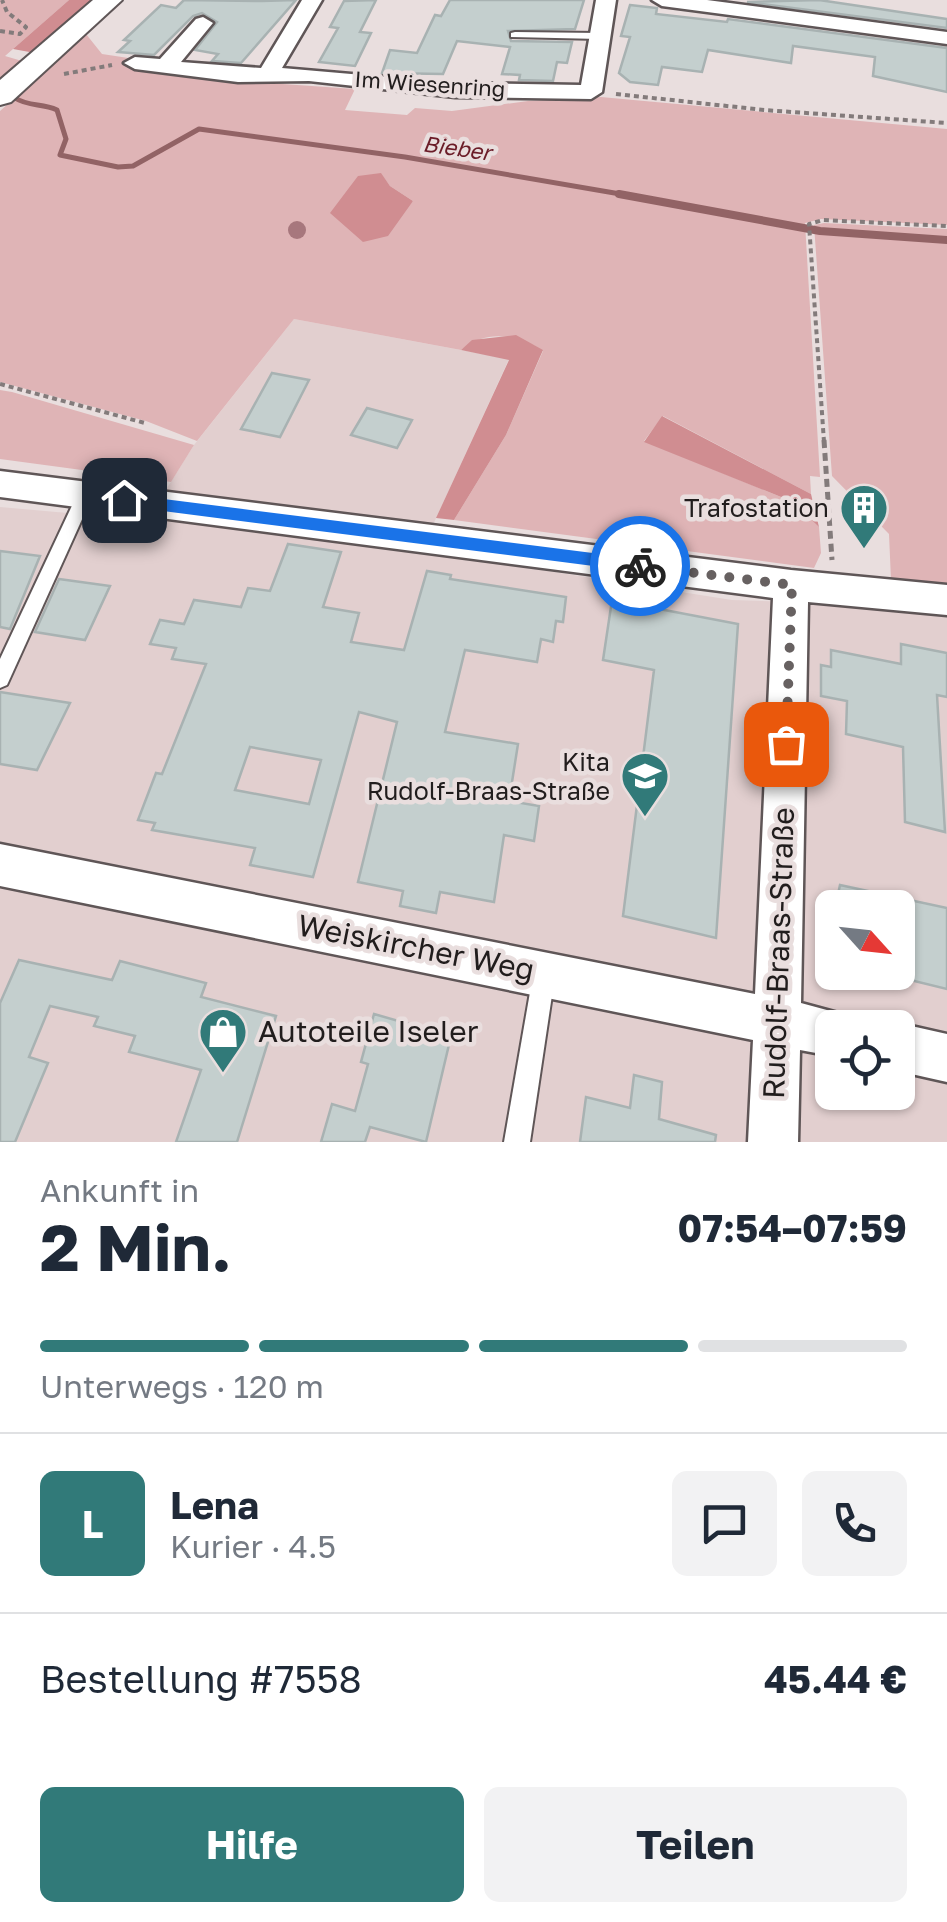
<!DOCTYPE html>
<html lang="de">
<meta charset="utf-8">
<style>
body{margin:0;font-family:"Golos Text",sans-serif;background:#f2f2f3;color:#1f2937;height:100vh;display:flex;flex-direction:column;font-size:38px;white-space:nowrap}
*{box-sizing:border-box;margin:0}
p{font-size:32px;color:#747a83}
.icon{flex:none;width:55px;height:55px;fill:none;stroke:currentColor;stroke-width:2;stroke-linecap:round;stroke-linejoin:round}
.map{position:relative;height:1142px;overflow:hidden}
.details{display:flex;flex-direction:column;background:#fff;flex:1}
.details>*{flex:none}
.needle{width:65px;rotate:117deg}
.controls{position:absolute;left:815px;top:890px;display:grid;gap:20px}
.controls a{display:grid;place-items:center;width:100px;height:100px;border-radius:15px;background:#fff;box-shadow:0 2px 8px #0004;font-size:50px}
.pin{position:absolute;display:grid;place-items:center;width:85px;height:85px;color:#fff;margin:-42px;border-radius:20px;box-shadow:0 5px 15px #0006}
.courier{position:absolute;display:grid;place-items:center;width:100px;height:100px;margin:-50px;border:8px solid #1a73e8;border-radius:50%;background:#fff;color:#222;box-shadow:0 2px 12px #0007}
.headline em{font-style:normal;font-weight:700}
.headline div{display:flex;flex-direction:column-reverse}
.headline{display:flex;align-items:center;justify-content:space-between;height:170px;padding:0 40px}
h1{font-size:65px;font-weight:700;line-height:75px}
.bar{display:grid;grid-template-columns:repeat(4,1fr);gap:15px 10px;align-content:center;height:120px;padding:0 40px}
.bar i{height:12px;border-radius:8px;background:#e0e1e3}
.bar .current{background:#317a79}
.bar p{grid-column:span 4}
.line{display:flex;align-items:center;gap:25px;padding:0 40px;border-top:2px solid #e0e1e3}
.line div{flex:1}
.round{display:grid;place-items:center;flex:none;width:105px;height:105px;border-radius:15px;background:#f2f2f3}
.action{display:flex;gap:20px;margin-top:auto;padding:20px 40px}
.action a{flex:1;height:115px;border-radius:15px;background:#317a79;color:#fff;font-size:40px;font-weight:700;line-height:115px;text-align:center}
.action a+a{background:#f2f2f3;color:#1f2937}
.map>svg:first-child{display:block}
</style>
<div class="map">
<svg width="947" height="1142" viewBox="0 0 947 1142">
<rect width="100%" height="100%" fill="#e9dede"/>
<path fill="#e2cfcf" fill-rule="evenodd" d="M294 319 509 359 421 551 732 600 898 605 947 612V1142H0V507L147 520 194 445ZM832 908H898V972H832ZM832 1028H898V1092H832Z"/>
<g fill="#dfb4b6" fill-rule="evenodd">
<polygon points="0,0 69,0 5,56 22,61 0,79"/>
<path d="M86 34 102 54 135 59 129 67 253 82 355 89 345 110 407 115 415 108 452 111 528 101 601 97 947 129V225L821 219 805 223 820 477 810 476 811 494 663 416 644 441 791 501 819 527 821 553 814 568 454 520 506 435 543 351C518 334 486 329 461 350L294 319 197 441 146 421 0 382V111ZM381 174 390 186 413 201 363 242Z"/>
<polygon points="824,223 947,229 947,586 891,580 889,534 832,476 814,225"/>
<polygon points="0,390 12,392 194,445 171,482 0,459"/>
</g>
<g fill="#d08d91">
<polygon points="69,0 97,0 35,53 13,49"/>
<polygon points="381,173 390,186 413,201 388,236 363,242 330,213 358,176"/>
<polygon points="516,335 543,350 506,435 454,520 436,518 509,360 461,350 472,340"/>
<polygon points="662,416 811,494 819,527 791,501 644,442"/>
</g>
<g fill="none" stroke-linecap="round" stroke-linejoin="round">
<path stroke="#926365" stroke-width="5" d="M15 98C29 107 42 103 57 110L66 139 60 155 118 167 133 166 199 129 405 157 632 196"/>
<polyline stroke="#926365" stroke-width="8" points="619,194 820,231 947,240"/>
</g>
<g fill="#c4cfce" stroke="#a8b2b2" stroke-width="2.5" fill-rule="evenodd">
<polygon points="184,0 262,1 296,0 241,63 212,61 218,54 195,50 217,22 202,13 193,16 154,55 118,52 130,41 124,40 161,5 176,8"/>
<polygon points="376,0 360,32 371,33 355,66 319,62 338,28 330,27 344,1"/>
<polygon points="450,0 584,0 575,29 508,31 511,41 572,42 567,63 557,62 553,81 519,80 520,75 502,74 510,47 457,41 443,74 382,73 390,50 417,53 435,15 441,16"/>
<polygon points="819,0 947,19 947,28 747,2"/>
<polygon points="630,5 657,8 656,14 727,22 728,19 947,48 947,92 873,76 875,57 793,46 791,63 708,50 702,72 662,67 658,85 630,82 619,73 630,37 621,36"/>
<polygon points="272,373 309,380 280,437 241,429"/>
<polygon points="367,408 412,420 397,448 351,435"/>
<path d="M288 544 341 552 323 607 359 613 351 642 404 650 427 571 451 575 450 579 566 597 563 622 556 621 553 642 541 639 537 662 465 650 445 732 518 744 509 801 539 806 534 841 504 835 494 902 440 892 436 913 400 906 403 891 358 882 397 722 359 712 313 877 250 865 255 848 152 830 155 823 138 820 156 773 162 774 206 664 172 659 176 648 150 644 160 620 184 624 194 600 241 607 248 588 270 591ZM250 747 321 760 309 804 235 790Z"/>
<polygon points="0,551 40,556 10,629 0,627"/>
<polygon points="59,579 110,586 85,640 35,632"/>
<polygon points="612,600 738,624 716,938 623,916 654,670 603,660"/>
<polygon points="901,644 947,653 947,697 937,695 945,832 905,822 903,747 846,734 847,701 821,696 821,665 831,667 831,650 901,664"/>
<polygon points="0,692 70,703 37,770 0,764"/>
<polygon points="840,885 947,908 947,989 898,977 898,908 835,908"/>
<polygon points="19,960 112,980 120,961 206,983 201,997 276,1016 237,1142 176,1142 201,1070 129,1052 135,1036 94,1026 98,1017 50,1006 29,1057 48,1063 15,1142 0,1142 0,1003"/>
<polygon points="374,1014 451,1036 426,1142 370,1127 365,1142 321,1142 332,1104 355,1111 368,1064 361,1062"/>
<polygon points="634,1075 662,1082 659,1119 716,1135 715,1142 580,1142 586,1097 630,1108"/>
</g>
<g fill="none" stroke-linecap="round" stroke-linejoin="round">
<g stroke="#5f5657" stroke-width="4">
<g id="service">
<polygon points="515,32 600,33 605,36 600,39 511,37 511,33"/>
<polygon points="85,488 93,495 7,685 0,688 0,659 77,495"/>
<polygon points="544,964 552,967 555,975 530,1142 504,1142 533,975 536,967"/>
</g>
</g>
<g stroke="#5f5657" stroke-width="5">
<g id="minor">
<polygon points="302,0 322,0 282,68 455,83 581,85 596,0 616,0 602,92 591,99 455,97 309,81 238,82 135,69 124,63 135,57 160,59 196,19 203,17 213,23 181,62 261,68"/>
<polygon points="652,0 707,0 947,32 947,44 662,6"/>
<polygon points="0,471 791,570 947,585 947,615 808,602 801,1003 849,1016 853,1028 832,1028 832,1056 800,1050 798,1142 748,1142 753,1040 0,886 0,844 755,994 773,598 0,497"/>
<polygon points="898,1023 947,1034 947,1082 898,1071 898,1028 888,1028"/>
</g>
</g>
<g stroke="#5f5657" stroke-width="4">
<polygon id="secondary" points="93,0 122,0 11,102 0,105 0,80"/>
</g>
<g stroke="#837b7b" stroke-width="4" stroke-dasharray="5 4" stroke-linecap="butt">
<polyline points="0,31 20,34 26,27 7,12 2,0"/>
<polyline points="64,74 112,65"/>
<polyline points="616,94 764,110 947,123"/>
<polyline points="0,384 145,423"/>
<polyline points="824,442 809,224 823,220 947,226"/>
</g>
<polyline stroke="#837b7b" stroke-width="5" stroke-dasharray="8 5" stroke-linecap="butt" points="824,440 832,560"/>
<use href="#service" fill="#fff" fill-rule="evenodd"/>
<use href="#minor" fill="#fff" fill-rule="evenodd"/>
<use href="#secondary" fill="#fff" fill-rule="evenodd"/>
</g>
<circle fill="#a7777d" cx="297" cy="230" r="9"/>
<polygon fill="#1a73e8" points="124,494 640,559 648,566 640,572 124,506 117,500"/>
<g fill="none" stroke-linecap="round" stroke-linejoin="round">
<polyline stroke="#676161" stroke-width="10" stroke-dasharray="0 18" points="640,566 792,585 786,744"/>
</g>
<defs>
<g id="building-pin" transform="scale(2.5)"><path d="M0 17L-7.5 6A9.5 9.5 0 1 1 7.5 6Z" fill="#317a79" stroke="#e9dede"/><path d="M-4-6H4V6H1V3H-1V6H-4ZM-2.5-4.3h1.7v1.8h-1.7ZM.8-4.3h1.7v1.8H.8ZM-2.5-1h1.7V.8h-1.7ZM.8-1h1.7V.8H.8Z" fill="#fff"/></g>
<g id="school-pin" transform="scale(2.5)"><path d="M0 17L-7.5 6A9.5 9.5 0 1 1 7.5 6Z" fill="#317a79" stroke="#e9dede"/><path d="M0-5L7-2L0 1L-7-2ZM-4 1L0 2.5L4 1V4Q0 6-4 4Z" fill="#fff"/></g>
<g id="shop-pin" transform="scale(2.5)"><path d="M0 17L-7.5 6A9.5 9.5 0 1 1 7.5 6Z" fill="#317a79" stroke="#e9dede"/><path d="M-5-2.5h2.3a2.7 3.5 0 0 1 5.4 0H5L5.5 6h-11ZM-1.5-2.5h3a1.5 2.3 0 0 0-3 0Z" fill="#fff"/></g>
</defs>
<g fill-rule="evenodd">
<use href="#building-pin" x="864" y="508"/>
<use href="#school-pin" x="645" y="776"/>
<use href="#shop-pin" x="223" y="1032"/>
</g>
<g text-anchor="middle" stroke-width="9" stroke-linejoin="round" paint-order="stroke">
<g font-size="22" fill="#211d1d" stroke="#e9dede">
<text transform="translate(430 84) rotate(4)" y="8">Im Wiesenring</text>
</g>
<g font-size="22" font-style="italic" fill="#6b1c28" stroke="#e9dede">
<text transform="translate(457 148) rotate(8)" y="8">Bieber</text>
</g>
<g font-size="25" fill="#211d1d" stroke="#e9dede" text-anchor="end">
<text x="829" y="517">Trafostation</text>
<text x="610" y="771">Kita<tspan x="610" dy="29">Rudolf-Braas-Straße</tspan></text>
</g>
<g font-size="30" fill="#211d1d" stroke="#e9dede">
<text transform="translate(416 948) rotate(11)" y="10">Weiskircher Weg</text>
<text transform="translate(779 953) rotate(-88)" y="10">Rudolf-Braas-Straße</text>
</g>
<g font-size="30" fill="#211d1d" stroke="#e9dede" text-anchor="start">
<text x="258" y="1042">Autoteile Iseler</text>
</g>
</g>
</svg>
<div class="controls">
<a><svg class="needle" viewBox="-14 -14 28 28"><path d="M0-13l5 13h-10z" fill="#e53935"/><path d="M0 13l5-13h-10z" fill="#747a83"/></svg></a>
<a><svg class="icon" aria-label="locate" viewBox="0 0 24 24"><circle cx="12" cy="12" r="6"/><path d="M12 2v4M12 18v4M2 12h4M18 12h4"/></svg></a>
</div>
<div class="pin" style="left:786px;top:744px;background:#ea580c"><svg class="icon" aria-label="bag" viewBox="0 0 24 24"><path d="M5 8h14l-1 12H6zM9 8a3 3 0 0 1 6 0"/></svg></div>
<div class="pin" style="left:124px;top:500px;background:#1f2937"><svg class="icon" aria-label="home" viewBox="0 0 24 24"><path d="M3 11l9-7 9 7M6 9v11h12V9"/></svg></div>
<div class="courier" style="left:640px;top:566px"><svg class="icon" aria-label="bike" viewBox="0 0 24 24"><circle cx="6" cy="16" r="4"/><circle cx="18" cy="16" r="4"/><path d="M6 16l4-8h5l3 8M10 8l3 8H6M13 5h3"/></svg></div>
</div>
<section class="details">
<div class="headline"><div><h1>2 Min.</h1><p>Ankunft in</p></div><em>07:54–07:59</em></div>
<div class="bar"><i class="current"></i><i class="current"></i><i class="current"></i><i></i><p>Unterwegs · 120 m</p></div>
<div class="line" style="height:180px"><b class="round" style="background:#317a79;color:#fff">L</b><div><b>Lena</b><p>Kurier · 4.5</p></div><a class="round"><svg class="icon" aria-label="chat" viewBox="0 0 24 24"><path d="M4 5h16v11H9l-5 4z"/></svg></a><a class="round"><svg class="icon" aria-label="phone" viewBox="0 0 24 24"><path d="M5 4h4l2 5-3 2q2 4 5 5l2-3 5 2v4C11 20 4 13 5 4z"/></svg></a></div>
<div class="line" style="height:130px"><div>Bestellung #7558</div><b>45.44 €</b></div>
<div class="action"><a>Hilfe</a><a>Teilen</a></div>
</section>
